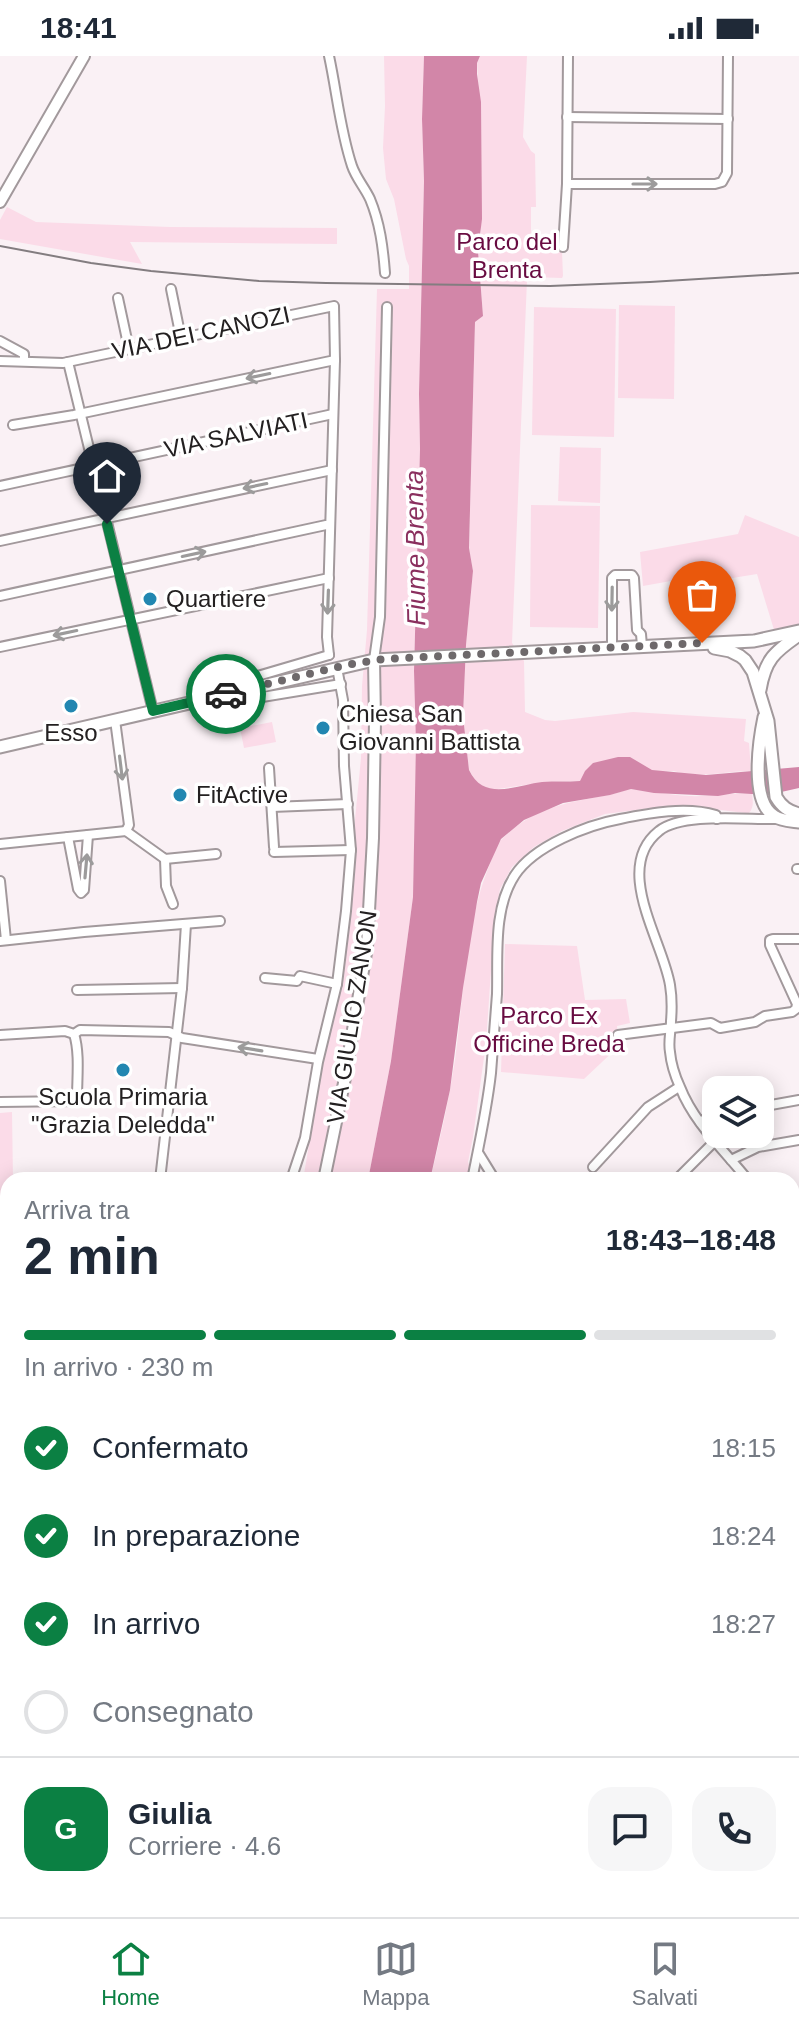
<!DOCTYPE html>
<html lang="it">
<meta charset="utf-8">
<style>
body{margin:0;font-family:Helvetica,sans-serif;background:#f6f6f7;color:#1f2937;height:100vh;display:flex;flex-direction:column;font-size:30px;white-space:nowrap}
*{box-sizing:border-box;margin:0}
p{font-size:26px;color:#747a83}
.icon{flex:none;width:44px;height:44px;fill:none;stroke:currentColor;stroke-width:2;stroke-linecap:round;stroke-linejoin:round}
.map{position:relative;flex:1;overflow:hidden}
.sheet{position:absolute;left:0px;top:1116px;width:800px;height:746px;display:flex;flex-direction:column;background:#fff;border-radius:24px 24px 0 0;box-shadow:0 4px 20px #0003}
.sheet>*{flex:none}
.controls{position:absolute;left:702px;top:1020px;display:grid;gap:16px}
.controls a{display:grid;place-items:center;width:72px;height:72px;border-radius:16px;background:#fff;box-shadow:0 4px 20px #0003;font-size:40px}
.pin{position:absolute;display:grid;place-items:center;width:68px;height:68px;color:#fff;margin:-82px -34px;border-radius:50% 50% 50% 0;rotate:-45deg;box-shadow:0 0 8px #0007}
.pin .icon{rotate:45deg}
.courier{position:absolute;display:grid;place-items:center;width:80px;height:80px;margin:-40px;border:6px solid #0b8043;border-radius:50%;background:#fff;color:#222;box-shadow:0 2px 10px #0007}
.summary em{font-style:normal;font-weight:700}
.summary div{display:flex;flex-direction:column-reverse}
.summary{display:flex;align-items:center;justify-content:space-between;height:136px;padding:0 24px}
h1{font-size:52px;font-weight:700;line-height:60px}
.bar{display:grid;grid-template-columns:repeat(4,1fr);gap:12px 8px;align-content:center;height:96px;padding:0 24px}
.bar i{height:10px;border-radius:6px;background:#e0e1e3}
.bar .selected{background:#0b8043}
.bar p{grid-column:span 4}
.line{display:flex;align-items:center;gap:20px;padding:0 24px;border-top:2px solid #e0e1e3}
.line div{flex:1}
.round{display:grid;place-items:center;flex:none;width:84px;height:84px;border-radius:24px;background:#f6f6f7}
ol{padding:0 24px;list-style:none}
li{display:flex;align-items:center;gap:24px;height:88px}
li p{margin-inline-start:auto}
li .icon{padding:8px;border-radius:50%;background:#0b8043;color:#fff;stroke-width:4}
li:last-child{color:#747a83}
li i{width:44px;height:44px;border:4px solid #e0e1e3;border-radius:50%}
.status{display:flex;justify-content:space-between;align-items:center;height:56px;padding:0 40px;background:#fff;direction:ltr}
.status svg{height:22px;fill:currentColor}
.tab-bar{display:flex;justify-content:space-around;align-items:center;height:112px;border-top:2px solid #e0e1e3;background:#fff;font-size:22px;color:#747a83}
.tab-bar a{display:grid;justify-items:center;gap:4px}
.tab-bar .selected{color:#0b8043}
.map>svg:first-child{display:block}
</style>
<div class="status"><b>18:41</b><svg viewBox="0 0 49 12"><path d="M0 12V9h3v3zM5 12V6h3v6zM10 12V3h3v9zM15 12V0h3v12zM26 1h20v11H26zM47 4h2v5h-2z"/></svg></div>
<div class="map">
<svg width="799" height="1861" viewBox="0 0 799 1861">
<rect width="100%" height="100%" fill="#faf1f5"/>
<g fill="#fbdbe8">
<polygon points="384,0 424,0 422,63 424,125 419,338 420,393 414,615 416,651 416,720 413,841 391,1005 368,1124 303,1124 309,1089 313,1045 339,928 361,702 362,630 367,574 377,233 409,233 409,210 406,203 394,143 386,123 383,92 385,50"/>
<path d="M480 0H527L523 81 531 95 535 98 536 151H531V185L562 196 563 220 562 222 529 221 527 224 512 587 524 605 525 656 545 664 555 665 633 656 746 663 744 685 749 687 751 715C727 715 697 723 674 715L622 716 580 725 545 726 491 734 477 727 469 714 463 660 466 589 473 515 469 493 475 266 483 260 478 195 481 175V73L477 7Z"/>
<polygon points="7,151 36,166 170,171 337,172 337,188 130,186 142,208 0,183 0,164"/>
<polygon points="619,249 675,250 674,343 618,342"/>
<polygon points="534,251 616,253 614,381 532,379"/>
<polygon points="560,391 601,392 600,447 558,445"/>
<polygon points="531,449 600,450 598,572 530,571"/>
<polygon points="745,459 799,481 799,569 775,577 757,518 683,530 682,523 643,530 640,496 738,478"/>
<polygon points="272,666 276,686 244,692 240,672"/>
<path d="M631 733C650 735 670 739 689 740 710 741 730 736 752 738 753 745 754 751 749 757H745L689 750 660 751 605 758 562 775 534 791 512 811 500 833 494 871 486 987 473 1081 468 1106 475 1124H430C440 1084 449 1044 455 1004 464 938 465 867 491 805 494 797 497 788 502 783 534 751 566 747 608 739 616 738 623 734 631 733Z"/>
<polygon points="505,888 577,890 585,944 626,943 630,967 617,970 619,990 584,1023 501,1016"/>
<polygon points="12,1056 13,1124 8,1124 8,1178 0,1178 0,1057"/>
<polygon points="8,1759 8,1854 31,1854 28,1861 0,1861 0,1772"/>
<polygon points="406,1854 743,1854 743,1861 426,1861"/>
</g>
<path fill="#d286a8" d="M424 0H480L477 7V18L481 46 482 163 478 195 483 260 475 266 469 492 473 515 466 589 463 660 469 714C484 746 516 729 542 726 555 725 567 726 580 725L585 715 593 707 618 701H630L652 714 706 719 799 711V732L768 739 735 737 718 740 654 737 631 733 610 739 563 747 524 764 501 783 481 827 477 846 463 932 450 1034 430 1124H368L391 1005 413 841 416 687 414 615 420 393 419 338 424 125 422 63Z"/>
<g fill="none" stroke-linecap="round" stroke-linejoin="round">
<g stroke="#a2999c" stroke-width="12">
<g id="minor">
<path d="M329 0C337 37 340 74 352 110 356 122 365 132 370 143 380 167 383 191 385 217"/>
<polyline points="567,61 728,63"/>
<polyline points="567,128 715,128 722,126 727,117 728,0"/>
<polyline points="563,191 567,128 568,0"/>
<polyline points="171,233 181,282"/>
<polyline points="118,242 129,293"/>
<polyline points="0,285 24,298 24,305"/>
<polyline points="0,305 63,307 334,250 335,304 327,581 329,599"/>
<polyline points="68,306 153,655"/>
<polyline points="13,369 74,359 335,304"/>
<polyline points="0,430 333,358"/>
<polyline points="0,485 332,414"/>
<polyline points="0,540 326,469 330,470"/>
<polyline points="0,591 329,522"/>
<polyline points="612,591 612,522 615,519 632,519 634,522 637,574 641,578 642,590"/>
<polyline points="374,604 380,561 387,251"/>
<polyline points="194,645 210,634 329,599"/>
<polyline points="197,647 214,649 341,628"/>
<polyline points="115,664 129,769 126,775"/>
<polyline points="269,712 274,791"/>
<polyline points="272,751 348,748"/>
<polyline points="126,775 165,803 216,798"/>
<polyline points="68,781 78,833 81,837 84,834 88,779"/>
<polyline points="0,788 126,775"/>
<polyline points="274,796 351,794"/>
<polyline points="165,803 166,830 173,848"/>
<polyline points="797,813 799,813"/>
<polyline points="0,825 6,884"/>
<polyline points="0,885 84,876 220,865"/>
<polyline points="265,922 297,925 300,920 337,928"/>
<polyline points="77,934 182,932"/>
<polyline points="0,979 65,975 74,978 80,974 169,976 182,982 318,1003"/>
<polyline points="618,979 711,967 720,972 755,966 765,960 792,956 796,953 797,948 770,889 770,884 773,883 799,883"/>
<path d="M0 1046 75 1045 77 1043C77 1022 80 997 74 978"/>
<polyline points="760,1051 799,1044"/>
<polyline points="700,1066 707,1062 716,1060"/>
<polyline points="479,1098 495,1124"/>
<polyline points="731,1104 758,1091 799,1084"/>
<polyline points="593,1111 648,1051 679,1031"/>
<polyline points="160,1124 182,932 186,868"/>
<polyline points="291,1124 305,1082 318,1006 337,928 346,855 351,794 344,710 343,644 338,617"/>
<path d="M472 1124C479 1089 487 1053 491 1017 493 991 495 964 497 938 498 900 493 852 515 819 534 790 587 769 620 763 650 757 686 750 716 759L717 763"/>
<polyline points="676,1124 715,1085"/>
<path d="M748 1124C724 1094 694 1067 680 1031 675 1020 671 1007 670 996 668 986 671 975 671 965 672 953 672 941 670 929 663 885 612 812 659 775 682 756 748 764 778 763"/>
<polyline points="792,1171 799,1174"/>
<polyline points="0,1279 8,1280"/>
<polyline points="0,1386 8,1386"/>
<polyline points="0,1407 8,1436"/>
<polyline points="0,1469 8,1469"/>
<polyline points="792,1581 799,1581"/>
<polyline points="792,1765 799,1765"/>
<polyline points="766,1854 766,1861"/>
</g>
</g>
<g stroke="#a2999c" stroke-width="14">
<g id="tertiary">
<polyline points="0,146 84,0"/>
<polyline points="324,1124 344,1027 367,891 373,782 375,665 374,604"/>
<polyline points="0,1823 8,1809"/>
</g>
</g>
<g stroke="#a2999c" stroke-width="15">
<g id="secondary">
<path d="M714 592 730 595 740 600 745 604 753 616 768 665 776 741C782 751 788 755 799 758"/>
<path d="M760 634C765 604 774 596 799 579"/>
<path d="M764 661C759 685 750 745 774 760 781 765 791 765 799 766"/>
<polyline points="0,691 374,604 754,585 799,575"/>
</g>
</g>
<use href="#minor" stroke="#fff" stroke-width="8"/>
<use href="#tertiary" stroke="#fff" stroke-width="10"/>
<use href="#secondary" stroke="#fff" stroke-width="11"/>
<polyline stroke="#837d80" stroke-width="2" points="0,190 91,207 151,215 259,225 326,227 550,230 650,226 799,217"/>
</g>
<defs><path id="oneway-shaft" d="M-6 0H5M1.5-3L5.5 0L1.5 3" fill="none" stroke-width="1.6" stroke-linecap="round" stroke-linejoin="round" transform="scale(2)"/></defs>
<g stroke="#9c9b9b">
<use href="#oneway-shaft" transform="translate(645 128)"/>
<use href="#oneway-shaft" transform="translate(258 320) rotate(168)"/>
<use href="#oneway-shaft" transform="translate(255 430) rotate(168)"/>
<use href="#oneway-shaft" transform="translate(194 498) rotate(-12)"/>
<use href="#oneway-shaft" transform="translate(612 543) rotate(91)"/>
<use href="#oneway-shaft" transform="translate(328 546) rotate(92)"/>
<use href="#oneway-shaft" transform="translate(65 577) rotate(168)"/>
<use href="#oneway-shaft" transform="translate(121 712) rotate(83)"/>
<use href="#oneway-shaft" transform="translate(86 810) rotate(-85)"/>
<use href="#oneway-shaft" transform="translate(250 993) rotate(-171)"/>
</g>
<g fill="none" stroke-linecap="round" stroke-linejoin="round">
<polyline stroke="#6e696b" stroke-width="8" stroke-dasharray="0 14.4" points="226,638 346,609 384,603 702,587"/>
<polyline stroke="#0b8043" stroke-width="10" points="107,468 153,655 226,638"/>
</g>
<g fill="#2287b1" stroke="#fff" stroke-width="3">
<circle cx="150" cy="543" r="8"/>
<circle cx="71" cy="650" r="8"/>
<circle cx="323" cy="672" r="8"/>
<circle cx="180" cy="739" r="8"/>
<circle cx="123" cy="1014" r="8"/>
</g>
<g text-anchor="middle" stroke-width="7" stroke-linejoin="round" paint-order="stroke">
<g font-size="24" fill="#680b41" stroke="#fff">
<text x="507" y="194">Parco del<tspan x="507" dy="28">Brenta</tspan></text>
<text x="549" y="968">Parco Ex<tspan x="549" dy="28">Officine Breda</tspan></text>
</g>
<g font-size="24" fill="#232021" stroke="#fff">
<text transform="translate(201 277) rotate(-12)" y="8">VIA DEI CANOZI</text>
<text transform="translate(236 379) rotate(-12)" y="8">VIA SALVIATI</text>
<text transform="translate(352 961) rotate(-81)" y="8">VIA GIULIO ZANON</text>
</g>
<g font-size="24" fill="#232021" stroke="#fff" text-anchor="start">
<text x="166" y="551">Quartiere</text>
<text x="339" y="666">Chiesa San<tspan x="339" dy="28">Giovanni Battista</tspan></text>
<text x="71" y="685" text-anchor="middle">Esso</text>
<text x="196" y="747">FitActive</text>
<text x="123" y="1049" text-anchor="middle">Scuola Primaria<tspan x="123" dy="28">"Grazia Deledda"</tspan></text>
</g>
<g font-size="26" font-style="italic" fill="#8a2f5e" stroke="#fff">
<text transform="translate(415 492) rotate(-91)" y="9">Fiume Brenta</text>
</g>
</g>
</svg>
<div class="controls">
<a><svg class="icon" aria-label="layers" viewBox="0 0 24 24"><path d="M12 4l9 5-9 5-9-5zM3 14l9 5 9-5"/></svg></a>
</div>
<div class="pin" style="left:702px;top:587px;background:#ea580c"><svg class="icon" aria-label="bag" viewBox="0 0 24 24"><path d="M5 8h14l-1 12H6zM9 8a3 3 0 0 1 6 0"/></svg></div>
<div class="pin" style="left:107px;top:468px;background:#1f2937"><svg class="icon" aria-label="home" viewBox="0 0 24 24"><path d="M3 11l9-7 9 7M6 9v11h12V9"/></svg></div>
<div class="courier" style="left:226px;top:638px"><svg class="icon" aria-label="car" viewBox="0 0 24 24"><path d="M5 17H2v-5l4-1 3-4h7l3 4 3 1v5h-3M9 17h6M6 11h13"/><circle cx="7" cy="17" r="2"/><circle cx="17" cy="17" r="2"/></svg></div>
<section class="sheet">
<div class="summary"><div><h1>2 min</h1><p>Arriva tra</p></div><em>18:43–18:48</em></div>
<div class="bar"><i class="selected"></i><i class="selected"></i><i class="selected"></i><i></i><p>In arrivo · 230 m</p></div>
<ol>
<li><svg class="icon" aria-label="check" viewBox="0 0 24 24"><path d="M5 12l5 5 9-10"/></svg>Confermato<p>18:15</p></li>
<li><svg class="icon" aria-label="check" viewBox="0 0 24 24"><path d="M5 12l5 5 9-10"/></svg>In preparazione<p>18:24</p></li>
<li><svg class="icon" aria-label="check" viewBox="0 0 24 24"><path d="M5 12l5 5 9-10"/></svg>In arrivo<p>18:27</p></li>
<li><i></i>Consegnato</li>
</ol>
<div class="line" style="height:144px"><b class="round" style="background:#0b8043;color:#fff">G</b><div><b>Giulia</b><p>Corriere · 4.6</p></div><a class="round"><svg class="icon" aria-label="chat" viewBox="0 0 24 24"><path d="M4 5h16v11H9l-5 4z"/></svg></a><a class="round"><svg class="icon" aria-label="phone" viewBox="0 0 24 24"><path d="M5 4h4l2 5-3 2q2 4 5 5l2-3 5 2v4C11 20 4 13 5 4z"/></svg></a></div>
</section>
</div>
<nav class="tab-bar">
<a class="selected"><svg class="icon" aria-label="home" viewBox="0 0 24 24"><path d="M3 11l9-7 9 7M6 9v11h12V9"/></svg>Home</a>
<a><svg class="icon" aria-label="map" viewBox="0 0 24 24"><path d="M3 6l6-2 6 2 6-2v14l-6 2-6-2-6 2zM9 4v14M15 6v14"/></svg>Mappa</a>
<a><svg class="icon" aria-label="saved" viewBox="0 0 24 24"><path d="M7 4h10v16l-5-4-5 4z"/></svg>Salvati</a>
</nav>
